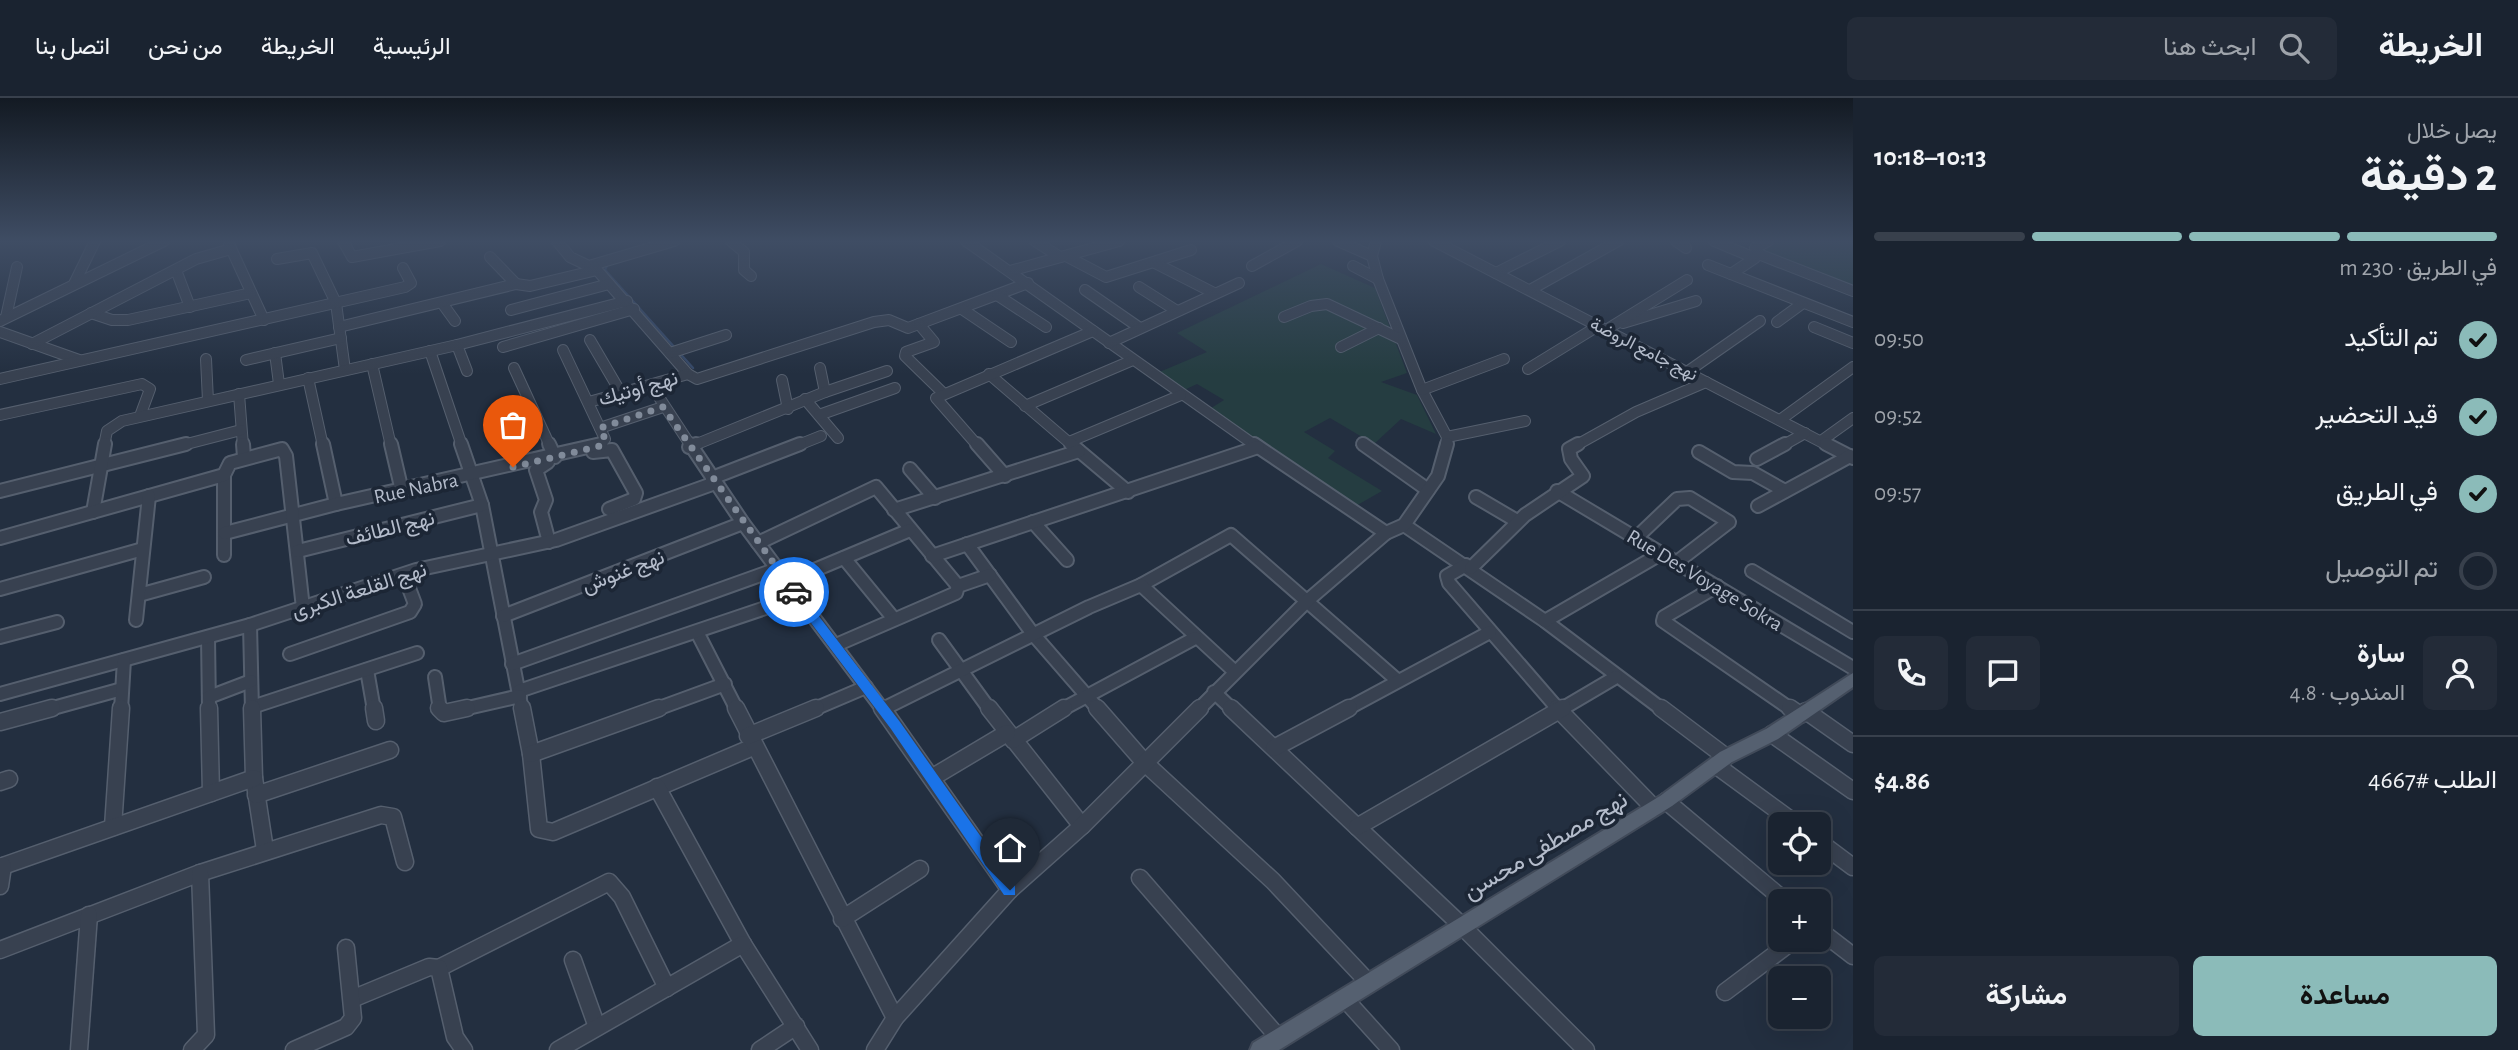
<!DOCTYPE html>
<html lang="ar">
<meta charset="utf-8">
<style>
body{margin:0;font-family:"Alegreya Sans",Vazirmatn,sans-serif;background:#232b38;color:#f1f3f6;direction:rtl;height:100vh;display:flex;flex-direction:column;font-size:26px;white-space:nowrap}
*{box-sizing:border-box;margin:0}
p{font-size:23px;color:#9fa4ab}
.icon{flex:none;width:38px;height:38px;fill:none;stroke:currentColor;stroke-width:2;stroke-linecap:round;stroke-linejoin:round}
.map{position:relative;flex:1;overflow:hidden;direction:ltr}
.drawer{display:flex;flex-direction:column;background:#1a2330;width:665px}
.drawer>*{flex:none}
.buttons{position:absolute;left:1768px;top:714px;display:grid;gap:14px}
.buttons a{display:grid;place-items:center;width:63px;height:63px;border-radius:10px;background:#1a2330;box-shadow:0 7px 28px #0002,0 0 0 2px #38404c;font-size:35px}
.pin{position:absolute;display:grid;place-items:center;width:60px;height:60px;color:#fff;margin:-72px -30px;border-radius:50% 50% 50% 0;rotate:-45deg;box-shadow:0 0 7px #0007}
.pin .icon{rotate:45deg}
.courier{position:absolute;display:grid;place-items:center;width:70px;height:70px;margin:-35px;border:5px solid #1a73e8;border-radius:50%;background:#fff;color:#222;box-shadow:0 2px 9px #0007}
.headline em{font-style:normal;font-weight:700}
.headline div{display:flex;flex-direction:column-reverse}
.headline{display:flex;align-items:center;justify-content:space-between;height:119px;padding:0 21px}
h1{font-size:46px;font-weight:700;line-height:52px}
.bar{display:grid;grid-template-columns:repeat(4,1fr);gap:10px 7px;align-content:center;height:84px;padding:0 21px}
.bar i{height:9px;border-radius:5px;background:#38404c}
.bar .selected{background:#8bbbb9}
.bar p{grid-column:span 4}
.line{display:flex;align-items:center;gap:18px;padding:0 21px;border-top:2px solid #38404c}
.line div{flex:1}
.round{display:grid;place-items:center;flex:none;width:74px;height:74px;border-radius:10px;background:#232b38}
ol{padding:0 21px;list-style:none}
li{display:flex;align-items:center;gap:21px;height:77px}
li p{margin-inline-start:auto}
li .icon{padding:7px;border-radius:50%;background:#8bbbb9;color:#111;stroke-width:4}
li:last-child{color:#9fa4ab}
li i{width:38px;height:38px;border:4px solid #38404c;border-radius:50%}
.primary-button{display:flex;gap:14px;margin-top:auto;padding:14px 21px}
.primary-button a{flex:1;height:80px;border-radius:10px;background:#8bbbb9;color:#111;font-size:28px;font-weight:700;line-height:80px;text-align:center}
.primary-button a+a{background:#232b38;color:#f1f3f6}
header{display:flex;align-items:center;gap:42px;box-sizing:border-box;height:98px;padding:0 35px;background:#1a2330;border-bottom:2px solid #38404c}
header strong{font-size:33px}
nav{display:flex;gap:38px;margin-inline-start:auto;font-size:24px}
.search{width:490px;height:63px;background:#232b38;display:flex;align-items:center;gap:18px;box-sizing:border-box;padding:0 24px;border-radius:10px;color:#9fa4ab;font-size:26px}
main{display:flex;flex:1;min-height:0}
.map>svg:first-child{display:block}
</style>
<header>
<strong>الخريطة</strong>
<div class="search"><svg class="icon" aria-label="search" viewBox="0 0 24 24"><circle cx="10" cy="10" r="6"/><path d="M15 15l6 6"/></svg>ابحث هنا</div>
<nav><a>الرئيسية</a><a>الخريطة</a><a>من نحن</a><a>اتصل بنا</a></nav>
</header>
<main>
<section class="drawer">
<div class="headline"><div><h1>2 دقيقة</h1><p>يصل خلال</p></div><em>10:13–10:18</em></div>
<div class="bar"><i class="selected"></i><i class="selected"></i><i class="selected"></i><i></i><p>في الطريق · 230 m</p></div>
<ol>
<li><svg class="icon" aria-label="check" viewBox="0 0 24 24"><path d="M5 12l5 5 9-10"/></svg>تم التأكيد<p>09:50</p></li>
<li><svg class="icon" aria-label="check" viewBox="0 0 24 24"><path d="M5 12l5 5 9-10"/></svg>قيد التحضير<p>09:52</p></li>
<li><svg class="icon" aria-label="check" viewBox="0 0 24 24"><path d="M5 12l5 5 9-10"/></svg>في الطريق<p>09:57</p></li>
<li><i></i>تم التوصيل</li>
</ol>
<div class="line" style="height:126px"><a class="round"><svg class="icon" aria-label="person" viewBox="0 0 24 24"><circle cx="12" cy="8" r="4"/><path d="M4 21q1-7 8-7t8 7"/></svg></a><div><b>سارة</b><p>المندوب · 4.8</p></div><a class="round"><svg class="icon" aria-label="chat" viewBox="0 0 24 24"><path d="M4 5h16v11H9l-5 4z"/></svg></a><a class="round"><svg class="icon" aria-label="phone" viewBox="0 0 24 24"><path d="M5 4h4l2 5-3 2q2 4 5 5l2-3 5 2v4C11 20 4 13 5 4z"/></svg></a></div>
<div class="line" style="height:91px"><div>الطلب #4667</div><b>$4.86</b></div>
<div class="primary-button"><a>مساعدة</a><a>مشاركة</a></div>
</section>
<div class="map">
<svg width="1853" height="952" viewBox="0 0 1853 952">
<rect width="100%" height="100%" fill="#232f40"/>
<g fill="#253d41">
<polygon points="1775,143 1853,143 1853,190 1762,153 1765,147"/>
<polygon points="1321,166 1375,190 1407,275 1381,284 1417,297 1436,336 1401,321 1374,346 1330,320 1304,334 1335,353 1328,360 1382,393 1354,409 1208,312 1224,302 1197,286 1182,293 1157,275 1207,254 1177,235"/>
</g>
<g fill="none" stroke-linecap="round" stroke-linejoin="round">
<polyline stroke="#364968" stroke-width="2.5" points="607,167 605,172 693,270"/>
<g stroke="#555f6e" stroke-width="12">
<g id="minor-far2">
<polyline points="343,143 352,159 440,143"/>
<polyline points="557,143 570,159 597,172 688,276 697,281 874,224 889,222 908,230 1028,185"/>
<polyline points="731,143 744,154 744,172 751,178"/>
<polyline points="966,143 1256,348"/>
<polyline points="1035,143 1060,159"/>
<polyline points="1338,143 1372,158"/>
<polyline points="1376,143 1372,158 1378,181 1422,292 1447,339 1446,348"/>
<polyline points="1434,143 1829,348"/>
<polyline points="1676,143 1686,150"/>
<polyline points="1714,143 1755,160 1731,176"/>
<polyline points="1768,143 1755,150 1761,157 1853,193"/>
<polyline points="229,146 264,222"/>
<polyline points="1066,158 1106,179 1191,152"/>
<polyline points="490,159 516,186"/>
<polyline points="277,161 312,155 336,205 345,272"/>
<polyline points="1155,165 1214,195"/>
<polyline points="1708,167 1853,224"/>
<polyline points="589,168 674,143"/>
<polyline points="1252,168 1297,143"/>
<polyline points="1353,168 1378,181"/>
<polyline points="176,172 190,209"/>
<polyline points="1010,173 1119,143"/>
<polyline points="1496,175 1560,143"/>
<polyline points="74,186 95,143"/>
<polyline points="1139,189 1177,213"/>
<polyline points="1085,192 1140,230"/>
<polyline points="1530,192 1618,143"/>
<polyline points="997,197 1046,229"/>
<polyline points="442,205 455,223"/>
<polyline points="962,211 1011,244"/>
<polyline points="511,212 609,186"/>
<polyline points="91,215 112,222 128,222 251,195"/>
<polyline points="6,219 17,169"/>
<polyline points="1284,219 1311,208 1327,206 1401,241"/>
<polyline points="0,223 164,143"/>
<polyline points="1777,224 1803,205"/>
<polyline points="1623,225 1696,203"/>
<polyline points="919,226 934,244 906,254 905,258 943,295"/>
<polyline points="339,229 516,186 530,188 597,172"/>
<polyline points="1814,229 1853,245"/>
<polyline points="1606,232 1687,182"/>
<polyline points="0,234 79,262"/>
<polyline points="590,242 621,295"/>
<polyline points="1109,245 1239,185"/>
<polyline points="32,246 196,161 231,151"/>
<polyline points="457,247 467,273"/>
<polyline points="503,249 634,211"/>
<polyline points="1341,249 1379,230"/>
<polyline points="563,252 605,341 599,348"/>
<polyline points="430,253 462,348"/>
<polyline points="275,255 279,286"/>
<polyline points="670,255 726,237"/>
<polyline points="206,261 208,303"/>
<polyline points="246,262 341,240"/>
<polyline points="372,266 391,348"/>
<polyline points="514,270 550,348"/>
<polyline points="820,270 825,294"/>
<polyline points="1528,271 1598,228"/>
<polyline points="1687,274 1760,223"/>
<polyline points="989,276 1073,348"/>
<polyline points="308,280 323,348"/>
<polyline points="0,281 405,189 411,185 403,170"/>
<polyline points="782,282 788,311"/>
<polyline points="651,287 691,348"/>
<polyline points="1422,292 1504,261"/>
<polyline points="239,296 243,348"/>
<polyline points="805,301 838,340"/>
<polyline points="589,304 688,276"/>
<polyline points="1025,308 1133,262"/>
<polyline points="0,317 142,286 150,291 140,318"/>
<polyline points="819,317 895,290"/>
<polyline points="1780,322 1853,269"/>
<polyline points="600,330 663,309"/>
<polyline points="1447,339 1525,323"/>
<polyline points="1821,343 1853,320"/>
<polyline points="1069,344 1181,297"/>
<polyline points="1363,346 1365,348"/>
<polyline points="104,348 107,333 122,323 457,247 627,203"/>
<polyline points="179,348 241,332"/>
<polyline points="692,348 825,294 887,273"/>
<polyline points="796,348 821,338"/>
<polyline points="978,348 936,300 1093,233"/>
<polyline points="1575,348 1636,314 1706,284"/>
<polyline points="1782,348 1805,335"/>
</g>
</g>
<g stroke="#555f6e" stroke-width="16">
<g id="minor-far1">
<polyline points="243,346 244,359"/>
<polyline points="323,346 336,406"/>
<polyline points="391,346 402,393"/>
<polyline points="461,346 482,407 522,612"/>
<polyline points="549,346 555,359"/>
<polyline points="690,346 743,425 883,612"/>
<polyline points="977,346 1005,378"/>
<polyline points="1071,346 1128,394"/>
<polyline points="1254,346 1386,435"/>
<polyline points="1363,346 1428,392"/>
<polyline points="1826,346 1853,360"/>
<polyline points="689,349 696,346"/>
<polyline points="593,354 612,352 636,395 634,401 609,411"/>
<polyline points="1699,354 1733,374 1753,375 1785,393"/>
<polyline points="1757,361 1785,346"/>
<polyline points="548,364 536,372 546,402 541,414 549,444"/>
<polyline points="910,371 935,400"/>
<polyline points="224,377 224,457"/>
<polyline points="712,380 800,346"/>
<polyline points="0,393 186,346"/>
<polyline points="1557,393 1853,570"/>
<polyline points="1476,399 1517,423"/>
<polyline points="1758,408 1850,358"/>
<polyline points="894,412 1079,353"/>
<polyline points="93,414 105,346"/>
<polyline points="1033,424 1067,462"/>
<polyline points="1404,427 1545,523 1663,612"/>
<polyline points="225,435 336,406 601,346"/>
<polyline points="0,440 224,377 230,365 282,351 286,358 303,510"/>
<polyline points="1636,440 1677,401 1690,400 1729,424 1677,464"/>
<polyline points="758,445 876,389 958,488"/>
<polyline points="967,446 1033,536 1099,612"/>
<polyline points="298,453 482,407"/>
<polyline points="932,458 1258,349"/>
<polyline points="844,460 894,521"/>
<polyline points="1466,467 1447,478 1449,485 1559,612"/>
<polyline points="1471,470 1525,417 1583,378 1571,361 1569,351 1578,346"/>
<polyline points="1752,473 1853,534"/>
<polyline points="786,484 910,432"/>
<polyline points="1141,487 1231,437 1397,582"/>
<polyline points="1717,488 1664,519 1663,523 1792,612"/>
<polyline points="0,491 143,451"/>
<polyline points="139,497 204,479"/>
<polyline points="503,518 743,425"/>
<polyline points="136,522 149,398"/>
<polyline points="1545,523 1662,455"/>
<polyline points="250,527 252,612"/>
<polyline points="697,534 737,612"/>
<polyline points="0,539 57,524"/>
<polyline points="208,539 209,612"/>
<polyline points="939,542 990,612"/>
<polyline points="836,547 956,495 958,488 990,477"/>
<polyline points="290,556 410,514 415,506 404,477"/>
<polyline points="512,566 777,471"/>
<polyline points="367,572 374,612"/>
<polyline points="435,579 440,612"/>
<polyline points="519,593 798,499"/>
<polyline points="1214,594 1233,612"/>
<polyline points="0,596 250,527 416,472 556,442 715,385"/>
<polyline points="209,599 251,583"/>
<polyline points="252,609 417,555"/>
<polyline points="883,611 1089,509 1141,487 1234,573"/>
<polyline points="46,612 122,591"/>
<polyline points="121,612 124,562"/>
<polyline points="459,612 520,598"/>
<polyline points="654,612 725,586"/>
<polyline points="812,612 866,589"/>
<polyline points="1061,612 1195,540"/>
<polyline points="1198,612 1307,503 1386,435 1404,427 1438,378 1447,346"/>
<polyline points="1345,612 1490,534"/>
<polyline points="1560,612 1616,579"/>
</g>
</g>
<g stroke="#555f6e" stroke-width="19">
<g id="minor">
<polyline points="209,610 211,695"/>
<polyline points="252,610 254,680 265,752"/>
<polyline points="374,610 376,623"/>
<polyline points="439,610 444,615 467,610"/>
<polyline points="522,610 531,656 539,731 553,734 753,649"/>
<polyline points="736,610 895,920"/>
<polyline points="882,610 1010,792"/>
<polyline points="989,610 1082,728"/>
<polyline points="1097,610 1145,665 1273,783 1369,885"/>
<polyline points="1231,610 1461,827 1586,952"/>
<polyline points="1557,610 1654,710"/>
<polyline points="1661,610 1726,659"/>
<polyline points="1790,610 1800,617"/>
<polyline points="1806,613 1853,646"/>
<polyline points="0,624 52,610"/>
<polyline points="1772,636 1853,693"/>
<polyline points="748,638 816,610"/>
<polyline points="1013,642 1064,610"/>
<polyline points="1274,650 1349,610"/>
<polyline points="531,656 659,610"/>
<polyline points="1717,668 1796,726"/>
<polyline points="933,679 1007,635"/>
<polyline points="0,684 9,681"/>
<polyline points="657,689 743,846 810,952"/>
<polyline points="256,697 390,652"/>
<polyline points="1666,703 1785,803"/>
<polyline points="113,729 121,610"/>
<polyline points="1357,729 1563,610"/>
<polyline points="1818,743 1853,769"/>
<polyline points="0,769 254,680"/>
<polyline points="1140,780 1279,940"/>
<polyline points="0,788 3,768"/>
<polyline points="842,821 920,771"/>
<polyline points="1818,831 1853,858"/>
<polyline points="0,852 200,775 381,717 393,719 405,764"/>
<polyline points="573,862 597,929"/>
<polyline points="439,870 609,784 622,799 667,890"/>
<polyline points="1725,894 1794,842"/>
<polyline points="352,901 429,869 439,870 455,939 464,952"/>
<polyline points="1345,901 1391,952"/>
<polyline points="79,952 89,817"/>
<polyline points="192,952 206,937 200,775"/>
<polyline points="294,952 346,929 353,920 346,850"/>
<polyline points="558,952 743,846"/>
<polyline points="760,952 796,928"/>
<polyline points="875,952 895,920 1010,792 1082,728 1200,610"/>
</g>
</g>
<g stroke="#414a59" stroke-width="4">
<polygon id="major" points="1853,575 1853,589 1778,641 1732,664 1672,708 1279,952 1250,952 1253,945 1660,698 1720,654 1766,631"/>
</g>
<use href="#minor-far2" stroke="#384150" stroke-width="10"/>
<use href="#minor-far1" stroke="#384150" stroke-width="12"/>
<use href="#minor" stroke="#384150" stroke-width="16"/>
<use href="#major" fill="#556070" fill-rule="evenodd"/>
</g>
<linearGradient id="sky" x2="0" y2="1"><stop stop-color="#131a23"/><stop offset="0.52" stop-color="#3f4d64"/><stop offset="1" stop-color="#3f4d64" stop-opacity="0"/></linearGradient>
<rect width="1853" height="276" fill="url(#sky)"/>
<polygon fill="#1a73e8" points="790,491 798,491 900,624 1015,787 1015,797 1004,797 891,631 790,497"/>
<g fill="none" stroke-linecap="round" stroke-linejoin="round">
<polyline stroke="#818b9a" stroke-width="7" stroke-dasharray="0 12.6" points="513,369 600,348 605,341 600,330 663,309 794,494"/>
</g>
<g text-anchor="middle" stroke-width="7" stroke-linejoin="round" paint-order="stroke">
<g font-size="18" fill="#b4bccb" stroke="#1c2635">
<text transform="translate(1644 251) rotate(27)" y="6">نهج جامع الروضة</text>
</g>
<g font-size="21" fill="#b4bccb" stroke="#1c2635">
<text transform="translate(638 290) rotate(-16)" y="7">نهج أوتيك</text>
<text transform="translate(416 390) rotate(-12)" y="7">Rue Nabra</text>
<text transform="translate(390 430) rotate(-14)" y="7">نهج الطائف</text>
<text transform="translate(623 473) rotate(-21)" y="7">نهج غنوش</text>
<text transform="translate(1705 482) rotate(31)" y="7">Rue Des Voyage Sokra</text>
<text transform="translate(359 492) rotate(-18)" y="7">نهج القلعة الكبرى</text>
</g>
<g font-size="24" fill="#b4bccb" stroke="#1c2635">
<text transform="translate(1545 747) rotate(-31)" y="8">نهج مصطفى محسن</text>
</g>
</g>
</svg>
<div class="buttons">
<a><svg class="icon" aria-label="locate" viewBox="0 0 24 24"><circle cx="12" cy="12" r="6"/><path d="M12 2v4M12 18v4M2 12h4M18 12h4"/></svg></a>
<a>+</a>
<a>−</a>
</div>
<div class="pin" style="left:513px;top:369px;background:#ea580c"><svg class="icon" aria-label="bag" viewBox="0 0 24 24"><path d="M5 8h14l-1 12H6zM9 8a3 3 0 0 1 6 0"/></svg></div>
<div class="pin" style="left:1010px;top:792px;background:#1f2937"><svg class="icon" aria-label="home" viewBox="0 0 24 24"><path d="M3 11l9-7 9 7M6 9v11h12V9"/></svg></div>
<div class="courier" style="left:794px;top:494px"><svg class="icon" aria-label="car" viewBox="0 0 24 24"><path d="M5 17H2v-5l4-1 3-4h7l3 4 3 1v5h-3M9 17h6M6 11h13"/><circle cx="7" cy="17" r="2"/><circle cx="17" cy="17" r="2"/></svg></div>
</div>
</main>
